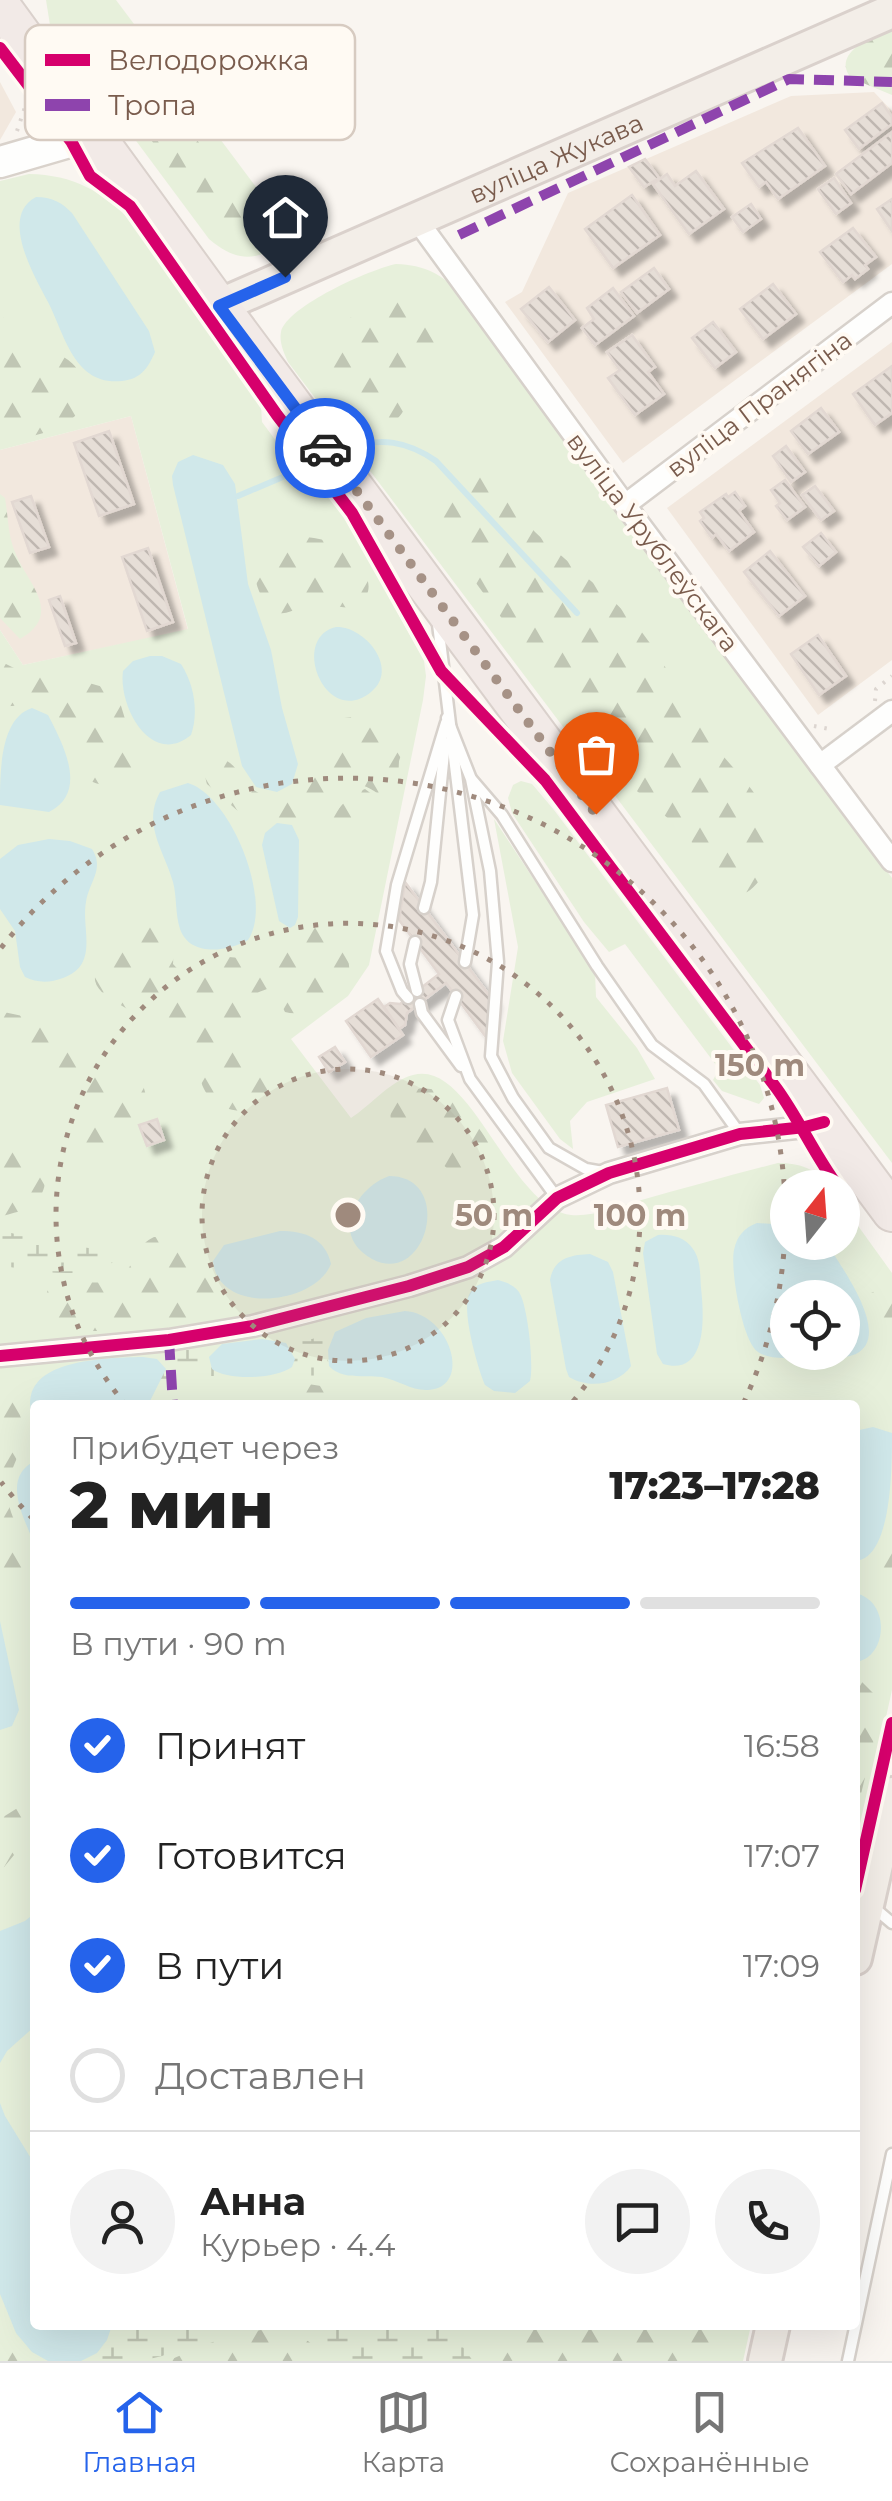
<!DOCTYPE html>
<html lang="ru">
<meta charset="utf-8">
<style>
body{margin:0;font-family:Montserrat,sans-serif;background:#f2f2f2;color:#222;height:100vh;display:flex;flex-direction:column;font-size:38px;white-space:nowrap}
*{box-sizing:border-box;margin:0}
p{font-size:32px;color:#767676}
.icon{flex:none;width:55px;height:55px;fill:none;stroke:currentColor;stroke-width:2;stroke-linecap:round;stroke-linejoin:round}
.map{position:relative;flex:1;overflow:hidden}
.side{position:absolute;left:30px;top:1400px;width:830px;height:930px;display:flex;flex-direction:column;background:#fff;border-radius:10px;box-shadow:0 10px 40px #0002}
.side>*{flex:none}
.needle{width:65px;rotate:17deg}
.controls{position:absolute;left:770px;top:1170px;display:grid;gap:20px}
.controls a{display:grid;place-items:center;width:90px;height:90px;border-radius:50%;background:#fff;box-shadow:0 10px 40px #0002;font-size:50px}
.pin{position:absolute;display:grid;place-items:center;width:85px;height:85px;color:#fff;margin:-102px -42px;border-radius:50% 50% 50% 0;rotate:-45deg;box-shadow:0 0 10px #0007}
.pin .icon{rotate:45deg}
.courier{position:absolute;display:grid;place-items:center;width:100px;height:100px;margin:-50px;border:8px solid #2563eb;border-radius:50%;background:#fff;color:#222;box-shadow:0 2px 12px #0007}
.summary em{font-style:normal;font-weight:800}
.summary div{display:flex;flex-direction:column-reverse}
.summary{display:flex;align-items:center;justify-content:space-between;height:170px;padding:0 40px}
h1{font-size:65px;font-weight:800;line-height:75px}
.bar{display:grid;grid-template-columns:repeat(4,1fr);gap:15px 10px;align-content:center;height:120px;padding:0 40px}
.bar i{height:12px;border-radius:8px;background:#e0e0e0}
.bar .selected{background:#2563eb}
.bar p{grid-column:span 4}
.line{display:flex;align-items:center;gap:25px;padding:0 40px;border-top:2px solid #e0e0e0}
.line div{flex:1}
.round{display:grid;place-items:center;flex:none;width:105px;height:105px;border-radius:52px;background:#f2f2f2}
ol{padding:0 40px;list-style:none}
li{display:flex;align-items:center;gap:30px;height:110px}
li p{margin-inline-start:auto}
li .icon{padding:10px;border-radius:50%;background:#2563eb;color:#fff;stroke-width:4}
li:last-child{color:#767676}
li i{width:55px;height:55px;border:5px solid #e0e0e0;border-radius:50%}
.dock{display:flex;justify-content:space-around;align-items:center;height:140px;border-top:2px solid #e0e0e0;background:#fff;font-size:28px;color:#767676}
.dock a{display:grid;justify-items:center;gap:5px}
.dock .selected{color:#2563eb}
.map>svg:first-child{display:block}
</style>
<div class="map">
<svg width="892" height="2361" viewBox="0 0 892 2361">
<defs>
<pattern id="forest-firs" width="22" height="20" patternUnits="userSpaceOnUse" patternTransform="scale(2.5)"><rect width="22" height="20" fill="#e7f0db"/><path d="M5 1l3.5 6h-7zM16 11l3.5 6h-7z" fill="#c0c6b4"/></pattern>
<pattern id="wetland-marsh" width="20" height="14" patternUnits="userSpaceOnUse" patternTransform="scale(2.5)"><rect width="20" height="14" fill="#e7f0db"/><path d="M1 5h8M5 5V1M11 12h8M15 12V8" fill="none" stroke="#c0c6b4"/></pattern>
<pattern id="building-back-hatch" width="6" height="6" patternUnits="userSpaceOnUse" patternTransform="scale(2.5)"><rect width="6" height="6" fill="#e6ded7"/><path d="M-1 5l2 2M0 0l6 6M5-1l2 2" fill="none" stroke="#bfb7b1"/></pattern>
<filter id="shadow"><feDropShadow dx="8" dy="8" stdDeviation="2.5" flood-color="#0004"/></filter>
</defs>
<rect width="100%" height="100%" fill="#f9f5f0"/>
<g fill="#f2e8de">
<polygon points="0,82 16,112 0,140"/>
<polygon points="874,92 892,111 892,264 623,463 505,302 522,292 568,193 791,96"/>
<polygon points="892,342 892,660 818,715 667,508"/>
<polygon points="131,416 188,630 23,665 0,630 0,450"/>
</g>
<g fill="#e7f0db" fill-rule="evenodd">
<path d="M46 0H116L292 235C262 260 241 266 209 239L50 25Z"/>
<path d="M29 174C74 175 102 191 133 223L261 406 262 422 282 449 305 464 349 524 424 661 426 676 423 700 369 965 348 996 291 1039 351 1118C370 1106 390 1081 413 1075 471 1058 509 1207 571 1215 593 1217 617 1207 638 1201 685 1188 731 1175 778 1163 800 1163 817 1169 830 1187L788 1188V1242H842L843 1205 892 1273V1690L855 1857V1405H35V2325H751L743 2361H0V630L23 665 188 629 131 416 0 450V181ZM788 1298H842V1352H788Z"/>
<path d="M396 264C425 265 442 274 462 295L892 878V1163L288 362C284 353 279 343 281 332 287 306 371 269 396 264Z"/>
<polygon points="521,781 532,784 554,810 760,1085 764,1098 759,1104 722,1091 713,1080 719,1069 625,944 609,952 584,922 512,813 508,798 513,785"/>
<polygon points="494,819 595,972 596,997 637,1048 655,1079 587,1102 570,1121 573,1149 560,1139 512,1073 503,1041 518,947"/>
</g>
<g fill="url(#forest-firs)">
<path d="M892 31V95L851 78C831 53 872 36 892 31Z"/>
<path d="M112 53C163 51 182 122 207 154 222 173 247 189 251 216 257 256 208 227 196 213 181 196 170 176 160 155 145 127 124 97 103 74L101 61Z"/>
<path d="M393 288C421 292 452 312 436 344 431 356 421 366 416 377 410 390 408 410 396 420 382 430 365 420 355 409 309 362 341 310 393 288Z"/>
<path d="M0 307C6 319 5 334 16 342 29 352 46 348 60 355 72 361 82 371 84 384 92 430 32 435 0 444Z"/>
<path d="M462 472C499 476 511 507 535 532 570 566 610 592 641 631 669 667 687 710 715 746 733 770 759 790 767 820 776 849 768 885 738 897L724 892 713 880 688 836 613 770 446 542C435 523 429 507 437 486Z"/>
<path d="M0 494 5 498C8 515 8 536 15 552 26 582 65 613 20 639L0 618Z"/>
<path d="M302 536C313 538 323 539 333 543 352 551 384 584 360 603 346 614 331 601 315 602 302 603 292 615 279 613 268 610 263 600 259 591 245 556 271 540 302 536Z"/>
<path d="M0 661 26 674 61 675 110 689 118 696 125 719 144 753 142 773C131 782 120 787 105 785 58 780 79 721 47 707 32 700 15 708 0 706Z"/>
<path d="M365 715 399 722 408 735 399 761 398 782 388 796H381C343 765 345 811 315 824L285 818 265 822 247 819 207 784C201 767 213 751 230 763 238 769 242 780 250 787 266 802 289 797 306 785 327 769 323 743 337 724L344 718Z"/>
<path d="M365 789 373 795C373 819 357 843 334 850L328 848C323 823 342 798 365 789Z"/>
<path d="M149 918 169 926 174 943 173 964 185 977 229 957 271 961 282 956 307 921 322 917 334 924C339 937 351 957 349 971 343 997 309 1019 285 1012L275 993 267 989C258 992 254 994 248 1003 219 1048 277 1064 271 1101 254 1119 215 1112 204 1089 195 1072 205 1054 186 1040 175 1032 161 1031 150 1025 141 1020 133 1012 124 1007 92 989 86 980 107 947 118 929 128 920 149 918Z"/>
<path d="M0 1012C23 1014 46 1023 65 1038 75 1046 82 1057 94 1063 112 1072 141 1068 145 1092 148 1107 119 1137 109 1150L91 1151C75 1136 81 1120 75 1101 65 1071 27 1056 0 1047Z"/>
<path d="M422 1088C430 1089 437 1089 444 1094 463 1105 526 1172 473 1178 453 1180 443 1162 428 1152 420 1146 409 1142 402 1136 377 1115 397 1093 422 1088Z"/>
<path d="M5 1139C36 1138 59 1178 36 1202 28 1211 11 1213 0 1217V1144Z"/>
<path d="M154 1237C191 1238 210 1262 216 1298L207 1314 197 1318C158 1324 62 1350 42 1306L49 1287C70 1276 90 1287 112 1280 136 1273 133 1246 154 1237Z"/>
<path d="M881 1288 892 1291V1353C876 1339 871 1315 869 1294Z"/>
<path d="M0 1381C21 1394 26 1430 19 1452 15 1465 8 1475 7 1489 6 1518 35 1552 30 1572 27 1588 13 1588 0 1583Z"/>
<path d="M308 1384 321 1386 360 1402 402 1394 441 1405H277C283 1390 292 1386 308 1384Z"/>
<polygon points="892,1526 892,1586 885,1584 877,1574"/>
<polygon points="855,1675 875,1695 879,1719 855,1819"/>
<polygon points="35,1797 35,1845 14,1855 0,1872 0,1819"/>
<polygon points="0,2322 9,2338 35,2361 0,2361"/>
<polygon points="504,2325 742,2325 711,2361 497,2361 506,2344"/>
<polygon points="261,2330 308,2341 331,2361 167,2361 227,2336"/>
</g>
<g fill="url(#wetland-marsh)">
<path d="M0 1230 53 1244 107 1250 113 1262C88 1281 29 1271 0 1265Z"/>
<polygon points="335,1332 327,1359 335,1372 344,1376 276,1375 285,1373 276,1340 312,1339"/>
<polygon points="206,1344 222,1344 214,1350 216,1373 222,1376 186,1376 156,1387 161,1382 152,1358 182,1347"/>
<path d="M112 2325H241L162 2356 141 2361H81C99 2354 106 2343 112 2325Z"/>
<polygon points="289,2325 447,2325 473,2361 341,2361 320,2340"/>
</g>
<g fill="#d0e8ea" fill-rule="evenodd">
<path d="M36 197C52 197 61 202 72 213L149 331 155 352C148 368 141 379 122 381 74 386 65 335 48 302 32 272 0 216 36 197Z"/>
<polygon points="193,455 223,465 235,484 248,584 271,650 282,708 298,764 292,784 277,792 256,787 242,766 173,485 172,476 178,462"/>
<path d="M336 627C365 626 400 669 371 692 326 729 289 638 336 627Z"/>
<path d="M150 656H162L181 664C194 684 199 712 191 735 151 768 118 706 123 671L133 661Z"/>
<path d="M32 708 48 715C63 744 89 792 49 812L0 805C0 772 0 718 32 708Z"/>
<path d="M188 783C231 796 274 902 248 940 227 952 190 957 180 929 175 913 177 897 173 882 164 850 142 825 160 792Z"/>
<polygon points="277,823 292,825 299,840 298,917 295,925 290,928 279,921 262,845 265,833"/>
<path d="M49 839 70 841 92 849C105 869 89 882 86 902 81 929 100 965 63 978 50 983 37 983 25 977L20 967 15 931 0 909V859L18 845Z"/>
<path d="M389 1176C455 1176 427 1288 372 1259 330 1236 354 1189 389 1176Z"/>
<path d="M757 1223 787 1225 788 1242 825 1243 830 1248C843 1270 892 1336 856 1354 843 1360 824 1357 810 1357 794 1357 771 1361 758 1352 742 1341 730 1269 734 1250 737 1236 744 1228 757 1223ZM788 1298H842V1352H788Z"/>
<path d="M280 1231C305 1231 325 1238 331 1264 315 1305 218 1316 213 1261L224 1245Z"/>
<path d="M658 1235C671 1234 685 1237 693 1249 701 1260 700 1275 701 1288 704 1315 708 1377 663 1364L657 1354 643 1253 645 1242Z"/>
<path d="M590 1254 608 1262 613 1272 631 1366C618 1385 589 1389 569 1377L566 1369 550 1280C554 1258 570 1255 590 1254Z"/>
<path d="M498 1280C507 1283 513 1284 519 1292 528 1306 534 1366 530 1381L515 1393 494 1391 485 1385C478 1369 460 1307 470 1293 475 1283 488 1282 498 1280Z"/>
<path d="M405 1311C451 1314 473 1388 428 1390 412 1391 398 1380 382 1377 364 1374 343 1381 329 1366L328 1350 335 1332 366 1318Z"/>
<path d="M262 1339 286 1343 295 1359 292 1367C276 1379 228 1381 212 1369L209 1357 222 1344Z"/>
<path d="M143 1357 157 1359 166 1369 148 1405H35V1424C8 1359 102 1358 143 1357Z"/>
<path d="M873 1427 892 1433C892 1467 892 1559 855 1561V1431Z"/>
<path d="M35 1461V1546C25 1519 0 1478 35 1461Z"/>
<path d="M855 1593C892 1601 887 1659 855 1662Z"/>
<polygon points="0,1621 19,1710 12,1726 0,1730"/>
<polygon points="35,1913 35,2026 7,2051 0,2063 0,1931 25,1921"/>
<polygon points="0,2103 5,2116 35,2165 35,2325 112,2325 107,2340 97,2353 81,2361 48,2361 32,2352 16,2333 0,2294"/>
</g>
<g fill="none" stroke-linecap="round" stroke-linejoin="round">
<g stroke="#d0e8ea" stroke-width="6">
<path d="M348 448C381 437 407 441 436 461L577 613"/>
<polyline points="238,496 304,468"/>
</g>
</g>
<g fill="url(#building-back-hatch)" stroke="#e2d8d2" stroke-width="2.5" filter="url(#shadow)">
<polygon points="882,103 892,117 892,124 859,149 845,130"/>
<polygon points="798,128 825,166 778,199 766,182 759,187 742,163"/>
<polygon points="892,132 892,163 851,194 836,174"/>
<polygon points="645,159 659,178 644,187 629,167"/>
<polygon points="696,171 724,209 689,234 653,184 667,174 675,186"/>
<polygon points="834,178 851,203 836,214 818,189"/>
<polygon points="632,195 660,235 613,268 585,229"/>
<polygon points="892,199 892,231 877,209"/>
<polygon points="751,204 761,219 743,232 732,217"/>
<polygon points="853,228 876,257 865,265 868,269 855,279 852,275 843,282 820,252"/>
<polygon points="654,268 669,289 637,313 621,292"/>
<polygon points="773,284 796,314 763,339 740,309"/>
<polygon points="549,287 575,320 548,342 521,309"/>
<polygon points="613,288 634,316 595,345 582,328 594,319 587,308"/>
<polygon points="713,322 736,352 715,368 692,338"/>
<polygon points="632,335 655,367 648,372 664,394 635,415 608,378 620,370 607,352"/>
<polygon points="892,366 892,413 875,425 853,394"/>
<polygon points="821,408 839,432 808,454 791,431"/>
<polygon points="109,431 134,504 99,516 74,443"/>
<polygon points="786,446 805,472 791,482 773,456"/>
<polygon points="785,480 805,507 787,520 776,506 780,503 771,490"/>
<polygon points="815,486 834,511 821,520 802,495"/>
<polygon points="735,492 745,506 739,511 754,532 729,551 716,534 712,538 700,521 704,518 700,512 726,494 728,497"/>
<polygon points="31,496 49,547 30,553 12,502"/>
<polygon points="821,533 836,552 819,566 803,547"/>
<polygon points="148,548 173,622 147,631 122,557"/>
<polygon points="770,551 805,596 779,616 744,572"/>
<polygon points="60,596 76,643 65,646 49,600"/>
<polygon points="818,635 846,676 819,695 791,654"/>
<polygon points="405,882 492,999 486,1037 446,983 407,1013 405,1025 399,1029 384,1007 390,1003 400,1004 439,974 399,920"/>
<polygon points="378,999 403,1035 371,1057 346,1021"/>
<polygon points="335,1047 345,1062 329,1072 319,1057"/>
<polygon points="667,1088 679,1130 618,1147 606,1105"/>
<polygon points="157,1119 164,1140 147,1146 139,1125"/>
</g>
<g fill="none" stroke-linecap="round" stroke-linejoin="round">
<g stroke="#d7d1cb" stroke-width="15">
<g id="lane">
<polyline points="438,624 473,915 465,962"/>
<polyline points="447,718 471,779 490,871 498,962 491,1056 513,1098 549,1148 586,1169 603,1172"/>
<polyline points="472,780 502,815 597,966 652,1045 704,1084 740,1134"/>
<polyline points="424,908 431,882 445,743"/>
<polyline points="415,942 410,964 417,991"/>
<polyline points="456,996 448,1020 470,1079 557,1198"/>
<polyline points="408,998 402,991 386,951 397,885 446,723"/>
<polyline points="420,1004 422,1013 461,1066"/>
<polyline points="872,1906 892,1923"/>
<polyline points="848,2361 892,2154"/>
</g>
</g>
<g stroke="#d7d1cb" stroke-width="25">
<g id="street">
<polyline points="417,220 625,505 892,861"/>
<polyline points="625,505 892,303"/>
<polyline points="820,765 892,711"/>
<polyline points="0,1356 169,1340 253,1326 409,1286 468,1267 504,1247 557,1198 609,1173 740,1134 805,1127 824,1122"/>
</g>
</g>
<g stroke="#d9d2cb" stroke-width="35">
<polyline id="secondary" points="0,162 93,135"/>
</g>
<g stroke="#dad1cc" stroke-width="38">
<g id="primary">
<path id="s1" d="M219 306 892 11"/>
<polyline points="855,1958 892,1794"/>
<polyline points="765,2361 773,2325"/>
</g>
</g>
<g stroke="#dad1cc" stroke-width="42">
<polyline id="highway" points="0,5 219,306 892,1212"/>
</g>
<g stroke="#dcd5d0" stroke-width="4" stroke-dasharray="2.5 8" stroke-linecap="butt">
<polyline points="17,131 30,92"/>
<polyline points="875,701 876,689 892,676"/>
<polyline points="814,726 834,730"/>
</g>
<use href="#lane" stroke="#fefefd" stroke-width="10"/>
<use href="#street" stroke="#fefefd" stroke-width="20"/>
<use href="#secondary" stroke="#fefefd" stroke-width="30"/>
<use href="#primary" stroke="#f3eee8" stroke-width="32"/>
<use href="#highway" stroke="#f2eae7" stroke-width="38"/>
<g stroke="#8e44ad" stroke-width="10" stroke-dasharray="20 10" stroke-linecap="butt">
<polyline points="459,235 789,79 892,82"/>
<polyline points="169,1340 173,1405"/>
<polyline points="855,1945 858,1946"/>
</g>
<g stroke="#fffaf3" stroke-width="19">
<g id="cycleway">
<path d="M0 48 71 141 90 176 130 206 277 415 352 513 441 671 545 780 777 1089C800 1121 815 1156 839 1188"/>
<polyline points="0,1356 169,1340 253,1326 409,1286 468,1267 504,1247 557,1198 609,1173 740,1134 805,1127 824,1122"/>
<polyline points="855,1890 892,1723"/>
</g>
</g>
<use href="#cycleway" stroke="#d6006c" stroke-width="12"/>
</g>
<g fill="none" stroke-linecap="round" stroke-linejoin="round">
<polyline stroke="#a69286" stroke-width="10" stroke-dasharray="0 18" points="325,448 596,814"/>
<polyline stroke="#2563eb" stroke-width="12" points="285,277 219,306 325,448"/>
</g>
<circle cx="348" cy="1215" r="146" fill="#9f8a7d" fill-opacity=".12"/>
<g fill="none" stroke="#9f8a7d" stroke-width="5" stroke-dasharray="5 10">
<circle cx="348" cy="1215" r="146"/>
<path d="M126 1405A292 292 0 1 1 570 1405"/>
<path d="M33 1519A438 438 0 0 1 1 1482M1 948A438 438 0 0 1 743 1404"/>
</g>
<g text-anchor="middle" stroke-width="8" stroke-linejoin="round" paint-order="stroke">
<g font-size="25" fill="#7a5c4d" stroke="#fffaf3">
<text dy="9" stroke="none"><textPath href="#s1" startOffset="368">вуліца Жукава</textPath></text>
<text transform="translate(759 404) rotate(-37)" y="9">вуліца Пранягіна</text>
<text transform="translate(653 542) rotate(53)" y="9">вуліца Урублеўскага</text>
</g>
</g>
<rect x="25" y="25" width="330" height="115" rx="15" fill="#fffaf3" stroke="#d7cbc1" stroke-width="2.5"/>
<rect x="45" y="54" width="45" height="12" fill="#d6006c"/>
<rect x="45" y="99" width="45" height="12" fill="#8e44ad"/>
<g font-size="28" fill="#7a5c4d">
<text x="108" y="70">Велодорожка</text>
<text x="108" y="115">Тропа</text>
</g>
<circle cx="348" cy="1215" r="15" fill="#9f8a7d" stroke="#fffaf3" stroke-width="5"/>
<g font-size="30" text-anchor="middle" font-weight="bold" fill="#9f8a7d" stroke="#fffaf3" stroke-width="8" stroke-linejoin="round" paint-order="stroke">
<text x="760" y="1076">150 m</text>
<text x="494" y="1226">50 m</text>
<text x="640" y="1226">100 m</text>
</g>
</svg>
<div class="controls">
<a><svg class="needle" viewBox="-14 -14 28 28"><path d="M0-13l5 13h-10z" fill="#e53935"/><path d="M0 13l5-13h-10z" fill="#767676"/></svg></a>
<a><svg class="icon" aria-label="locate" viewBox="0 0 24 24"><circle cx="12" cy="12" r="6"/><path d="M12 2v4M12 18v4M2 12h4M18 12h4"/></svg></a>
</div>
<div class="pin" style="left:596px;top:814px;background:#ea580c"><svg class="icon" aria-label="bag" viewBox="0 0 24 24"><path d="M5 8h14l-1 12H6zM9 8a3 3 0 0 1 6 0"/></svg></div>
<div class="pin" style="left:285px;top:277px;background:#1f2937"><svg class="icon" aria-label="home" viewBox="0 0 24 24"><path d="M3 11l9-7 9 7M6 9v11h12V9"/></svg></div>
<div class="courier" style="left:325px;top:448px"><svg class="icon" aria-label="car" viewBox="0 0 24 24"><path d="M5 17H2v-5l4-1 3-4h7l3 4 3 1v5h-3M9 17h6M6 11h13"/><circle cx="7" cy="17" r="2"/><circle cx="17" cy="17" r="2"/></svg></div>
<section class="side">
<div class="summary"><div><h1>2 мин</h1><p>Прибудет через</p></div><em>17:23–17:28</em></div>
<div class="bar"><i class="selected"></i><i class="selected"></i><i class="selected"></i><i></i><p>В пути · 90 m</p></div>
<ol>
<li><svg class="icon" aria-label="check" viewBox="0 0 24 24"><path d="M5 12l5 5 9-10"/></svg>Принят<p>16:58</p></li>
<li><svg class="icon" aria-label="check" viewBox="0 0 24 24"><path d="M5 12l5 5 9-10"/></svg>Готовится<p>17:07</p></li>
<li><svg class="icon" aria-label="check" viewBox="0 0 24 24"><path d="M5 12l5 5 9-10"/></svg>В пути<p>17:09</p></li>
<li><i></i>Доставлен</li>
</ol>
<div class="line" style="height:180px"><a class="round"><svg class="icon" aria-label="person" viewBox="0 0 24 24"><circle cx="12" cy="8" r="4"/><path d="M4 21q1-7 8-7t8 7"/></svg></a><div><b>Анна</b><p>Курьер · 4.4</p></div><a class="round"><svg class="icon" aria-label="chat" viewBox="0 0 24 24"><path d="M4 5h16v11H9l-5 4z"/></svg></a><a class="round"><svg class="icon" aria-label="phone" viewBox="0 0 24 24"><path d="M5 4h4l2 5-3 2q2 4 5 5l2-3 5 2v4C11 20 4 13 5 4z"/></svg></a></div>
</section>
</div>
<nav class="dock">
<a class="selected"><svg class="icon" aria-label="home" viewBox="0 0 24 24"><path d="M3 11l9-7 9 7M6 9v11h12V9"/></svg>Главная</a>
<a><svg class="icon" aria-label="map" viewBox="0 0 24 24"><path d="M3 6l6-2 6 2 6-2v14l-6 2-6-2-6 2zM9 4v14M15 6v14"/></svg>Карта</a>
<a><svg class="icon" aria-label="saved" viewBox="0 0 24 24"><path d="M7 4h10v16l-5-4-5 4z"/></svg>Сохранённые</a>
</nav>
